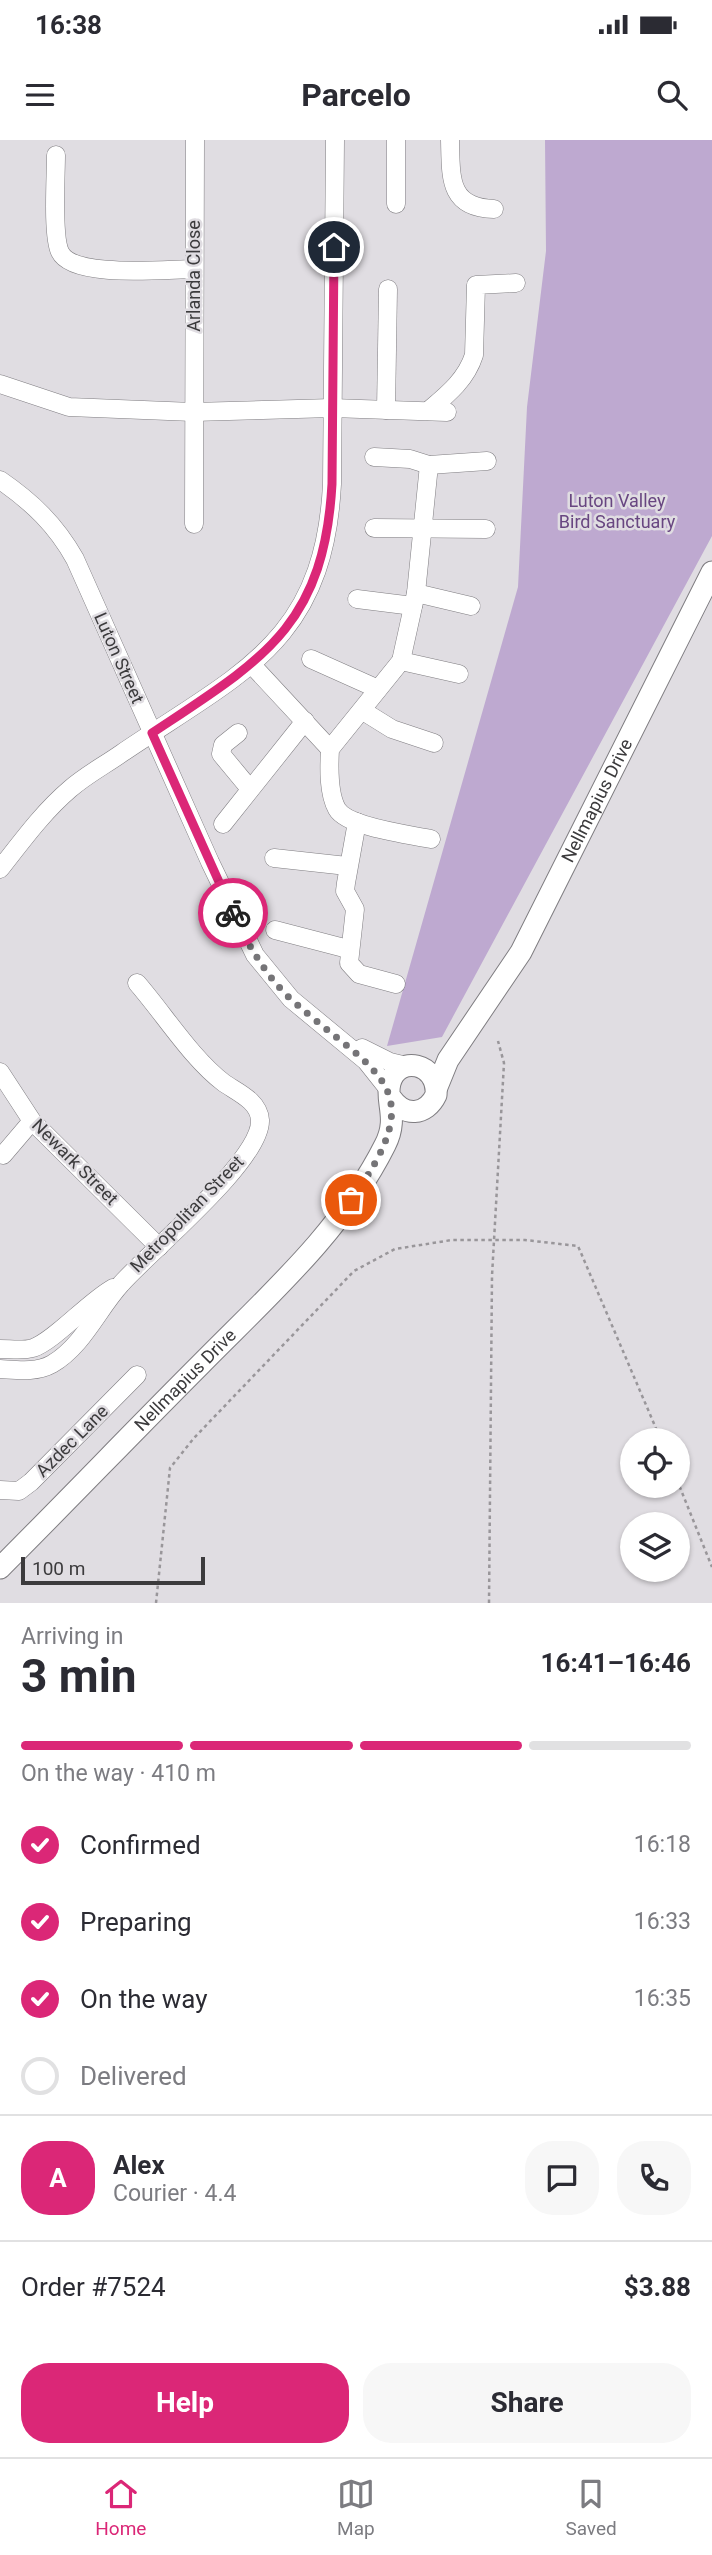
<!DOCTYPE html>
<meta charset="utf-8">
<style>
body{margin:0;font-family:Roboto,sans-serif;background:#f7f7f7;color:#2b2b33;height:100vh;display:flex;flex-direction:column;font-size:26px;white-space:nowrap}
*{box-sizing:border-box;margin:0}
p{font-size:23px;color:#7c7c81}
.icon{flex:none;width:38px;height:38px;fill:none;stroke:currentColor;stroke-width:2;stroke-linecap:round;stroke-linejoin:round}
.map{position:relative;height:1463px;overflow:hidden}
.sheet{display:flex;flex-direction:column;background:#fff;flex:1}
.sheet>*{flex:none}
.controls{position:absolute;left:620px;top:1288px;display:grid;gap:14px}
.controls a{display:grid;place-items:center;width:70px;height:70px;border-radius:50%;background:#fff;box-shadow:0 2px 5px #0004;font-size:35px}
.scale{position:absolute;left:21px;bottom:18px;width:184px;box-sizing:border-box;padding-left:7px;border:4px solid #3c3b3d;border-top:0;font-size:19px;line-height:24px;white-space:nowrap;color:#3c3b3d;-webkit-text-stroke:5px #e0dde2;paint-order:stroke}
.pin{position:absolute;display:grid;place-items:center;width:60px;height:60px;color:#fff;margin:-30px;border:4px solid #fff;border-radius:50%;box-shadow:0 2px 7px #0007}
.courier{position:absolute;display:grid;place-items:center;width:70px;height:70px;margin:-35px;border:5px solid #db2777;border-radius:50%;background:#fff;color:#222;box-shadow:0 2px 9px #0007}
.overview em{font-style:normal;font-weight:700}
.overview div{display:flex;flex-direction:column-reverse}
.overview{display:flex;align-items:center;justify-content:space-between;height:119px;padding:0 21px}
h1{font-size:46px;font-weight:700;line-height:52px}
.bar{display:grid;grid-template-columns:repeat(4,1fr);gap:10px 7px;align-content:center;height:84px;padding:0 21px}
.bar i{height:9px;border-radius:5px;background:#e1e1e2}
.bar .on{background:#db2777}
.bar p{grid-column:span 4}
.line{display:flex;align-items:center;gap:18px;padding:0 21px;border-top:2px solid #e1e1e2}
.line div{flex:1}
.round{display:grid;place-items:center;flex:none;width:74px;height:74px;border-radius:28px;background:#f7f7f7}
ol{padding:0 21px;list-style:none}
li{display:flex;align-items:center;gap:21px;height:77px}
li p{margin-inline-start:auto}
li .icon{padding:7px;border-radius:50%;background:#db2777;color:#fff;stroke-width:4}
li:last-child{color:#7c7c81}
li i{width:38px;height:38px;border:4px solid #e1e1e2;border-radius:50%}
.primary-button{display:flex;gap:14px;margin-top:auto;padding:14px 21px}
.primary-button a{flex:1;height:80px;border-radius:28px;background:#db2777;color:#fff;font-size:28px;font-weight:700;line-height:80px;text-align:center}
.primary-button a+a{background:#f7f7f7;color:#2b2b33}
.status{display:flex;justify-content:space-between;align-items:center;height:49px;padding:0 35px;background:#fff;direction:ltr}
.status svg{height:19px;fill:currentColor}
header{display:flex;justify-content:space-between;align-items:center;height:91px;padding:0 21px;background:#fff;font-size:32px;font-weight:700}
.tabs{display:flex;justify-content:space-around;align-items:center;height:98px;border-top:2px solid #e1e1e2;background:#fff;font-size:19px;color:#7c7c81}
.tabs a{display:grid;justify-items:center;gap:4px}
.tabs .on{color:#db2777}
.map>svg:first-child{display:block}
</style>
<div class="status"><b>16:38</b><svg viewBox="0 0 49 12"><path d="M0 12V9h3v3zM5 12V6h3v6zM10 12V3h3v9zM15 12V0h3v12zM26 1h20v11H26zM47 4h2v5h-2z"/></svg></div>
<header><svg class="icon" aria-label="menu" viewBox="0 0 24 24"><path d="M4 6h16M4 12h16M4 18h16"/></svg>Parcelo<svg class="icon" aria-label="search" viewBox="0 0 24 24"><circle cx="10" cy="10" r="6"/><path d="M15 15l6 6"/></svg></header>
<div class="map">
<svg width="712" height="1463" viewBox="0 0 712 1463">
<rect width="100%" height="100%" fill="#e0dde2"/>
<polygon fill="#bea9d0" points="545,0 712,0 712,396 442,897 387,906 518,447 527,267 546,111"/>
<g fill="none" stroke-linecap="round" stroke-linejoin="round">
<g stroke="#7f7d81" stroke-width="19">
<g id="minor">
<polyline points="396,0 396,64"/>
<path d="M450 0C451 37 448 68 494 69"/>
<path d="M56 15C56 36 52 95 60 112 73 139 166 129 194 129"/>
<polyline points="0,244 69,267 193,272 332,268 447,272"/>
<polyline points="386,270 388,149"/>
<path d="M428 271C447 255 466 240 474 215L476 145 516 143"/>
<polyline points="374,317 410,319 429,325 487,321"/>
<path d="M429 325 416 453 401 521 330 609C329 627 328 653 337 669 347 687 411 695 431 699"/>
<path d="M0 340C32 362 56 385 75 419L210 722 255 815 291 859 366 921 389 950"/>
<polyline points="194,384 195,0"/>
<polyline points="374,388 486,389"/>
<polyline points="416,453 471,466"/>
<polyline points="357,459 413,466"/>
<polyline points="311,519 378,549"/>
<polyline points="401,521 459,534"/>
<polyline points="252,525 330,609"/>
<polyline points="363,571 392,589 434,603"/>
<polyline points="238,593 223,605 221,614 250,649"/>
<polyline points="357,682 346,743 345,751 355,769 349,823 359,834 396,844"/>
<polyline points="223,684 305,581"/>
<polyline points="274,718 347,726"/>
<path d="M0 729C22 701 43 672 70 649 86 635 105 625 122 613 240 533 324 503 332 344L335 0"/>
<polyline points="275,790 348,809"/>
<polyline points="362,908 390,922 407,926"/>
<polyline points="0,932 32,981 159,1107"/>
<polyline points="3,1015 32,981"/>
<path d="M0 1209C11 1209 23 1211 33 1208 54 1201 88 1162 113 1148"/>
<path d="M0 1229C17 1230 36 1233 52 1224 83 1206 98 1169 121 1144 149 1112 262 1020 260 980 259 961 237 952 224 943 192 919 164 874 137 843"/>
<polyline points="0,1350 19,1351 31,1342 137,1235"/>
</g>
</g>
<g stroke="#7f7d81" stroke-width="23">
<g id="major">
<path id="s1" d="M437 947 448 920 521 812 712 432"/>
<path id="s2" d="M0 1428C68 1360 134 1291 201 1224 268 1156 342 1091 385 1005 399 978 385 962 390 943 398 914 439 923 436 955 426 976 404 977 391 958"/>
</g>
</g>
<g stroke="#99969a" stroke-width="2.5" stroke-dasharray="3.5 3.5" stroke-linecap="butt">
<polyline points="677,1340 712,1427"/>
<polyline points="156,1463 170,1328 194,1298 354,1131 395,1109 452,1100 525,1100 578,1106 661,1300"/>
<polyline points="489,1463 492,1136 504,923 498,901"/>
</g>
<use href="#minor" stroke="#fff" stroke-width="18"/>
<use href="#major" stroke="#fff" stroke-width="21"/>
</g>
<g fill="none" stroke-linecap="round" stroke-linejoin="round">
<path stroke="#757477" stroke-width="7" stroke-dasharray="0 12.6" d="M233 773C248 805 267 838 293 861 377 936 434 945 351 1060"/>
<path stroke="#db2777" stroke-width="9" d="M233 773 152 593C262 520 324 487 332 344L334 107"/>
</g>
<g text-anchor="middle" stroke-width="5" stroke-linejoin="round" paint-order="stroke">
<g font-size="18" fill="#3c3b3d" stroke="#e0dde2">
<text transform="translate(194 136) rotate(-90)" y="6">Arlanda Close</text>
<text transform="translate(119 518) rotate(66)" y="6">Luton Street</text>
<text dy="6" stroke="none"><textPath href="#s1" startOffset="329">Nellmapius Drive</textPath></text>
<text transform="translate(75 1022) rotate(45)" y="6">Newark Street</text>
<text transform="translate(187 1074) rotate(-46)" y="6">Metropolitan Street</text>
<text dy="6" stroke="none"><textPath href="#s2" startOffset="264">Nellmapius Drive</textPath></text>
<text transform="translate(72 1301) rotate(-45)" y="6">Azdec Lane</text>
</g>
<g font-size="18" fill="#684681" stroke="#e0dde2">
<text x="617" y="367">Luton Valley<tspan x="617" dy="21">Bird Sanctuary</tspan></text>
</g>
</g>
</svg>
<div class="controls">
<a><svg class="icon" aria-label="locate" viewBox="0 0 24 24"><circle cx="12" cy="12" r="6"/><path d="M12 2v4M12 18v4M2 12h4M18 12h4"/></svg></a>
<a><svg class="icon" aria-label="layers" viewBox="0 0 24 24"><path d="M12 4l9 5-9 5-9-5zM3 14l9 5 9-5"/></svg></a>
</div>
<div class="scale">100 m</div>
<div class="pin" style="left:351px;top:1060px;background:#ea580c"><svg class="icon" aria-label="bag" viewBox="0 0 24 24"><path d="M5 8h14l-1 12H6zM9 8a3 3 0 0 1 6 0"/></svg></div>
<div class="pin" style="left:334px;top:107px;background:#1f2937"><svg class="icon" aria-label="home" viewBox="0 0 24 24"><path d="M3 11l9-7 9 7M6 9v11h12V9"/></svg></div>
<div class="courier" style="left:233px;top:773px"><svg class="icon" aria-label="bike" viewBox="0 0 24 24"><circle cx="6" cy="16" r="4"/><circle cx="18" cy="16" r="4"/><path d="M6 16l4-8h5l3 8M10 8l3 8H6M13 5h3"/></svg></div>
</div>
<section class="sheet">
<div class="overview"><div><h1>3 min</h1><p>Arriving in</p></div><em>16:41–16:46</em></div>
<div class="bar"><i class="on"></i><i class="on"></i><i class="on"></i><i></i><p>On the way · 410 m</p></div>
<ol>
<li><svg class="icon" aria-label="check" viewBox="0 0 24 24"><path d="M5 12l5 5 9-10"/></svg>Confirmed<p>16:18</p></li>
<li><svg class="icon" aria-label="check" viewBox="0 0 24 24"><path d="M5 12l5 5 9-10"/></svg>Preparing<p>16:33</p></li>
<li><svg class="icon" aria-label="check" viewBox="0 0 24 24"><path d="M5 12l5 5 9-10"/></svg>On the way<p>16:35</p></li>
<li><i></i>Delivered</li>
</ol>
<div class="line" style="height:126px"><b class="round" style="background:#db2777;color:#fff">A</b><div><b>Alex</b><p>Courier · 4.4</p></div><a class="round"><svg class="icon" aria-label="chat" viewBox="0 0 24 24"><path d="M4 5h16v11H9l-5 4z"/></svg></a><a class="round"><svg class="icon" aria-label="phone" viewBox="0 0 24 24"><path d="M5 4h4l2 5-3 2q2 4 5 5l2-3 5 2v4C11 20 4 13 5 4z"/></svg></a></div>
<div class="line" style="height:91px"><div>Order #7524</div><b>$3.88</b></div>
<div class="primary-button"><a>Help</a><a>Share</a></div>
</section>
<nav class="tabs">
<a class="on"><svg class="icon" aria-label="home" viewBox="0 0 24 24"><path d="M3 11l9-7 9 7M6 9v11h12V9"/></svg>Home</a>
<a><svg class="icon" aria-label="map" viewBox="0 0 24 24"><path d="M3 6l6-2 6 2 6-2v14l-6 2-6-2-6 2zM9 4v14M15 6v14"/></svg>Map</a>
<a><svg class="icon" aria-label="saved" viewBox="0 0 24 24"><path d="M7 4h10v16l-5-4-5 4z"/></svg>Saved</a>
</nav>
